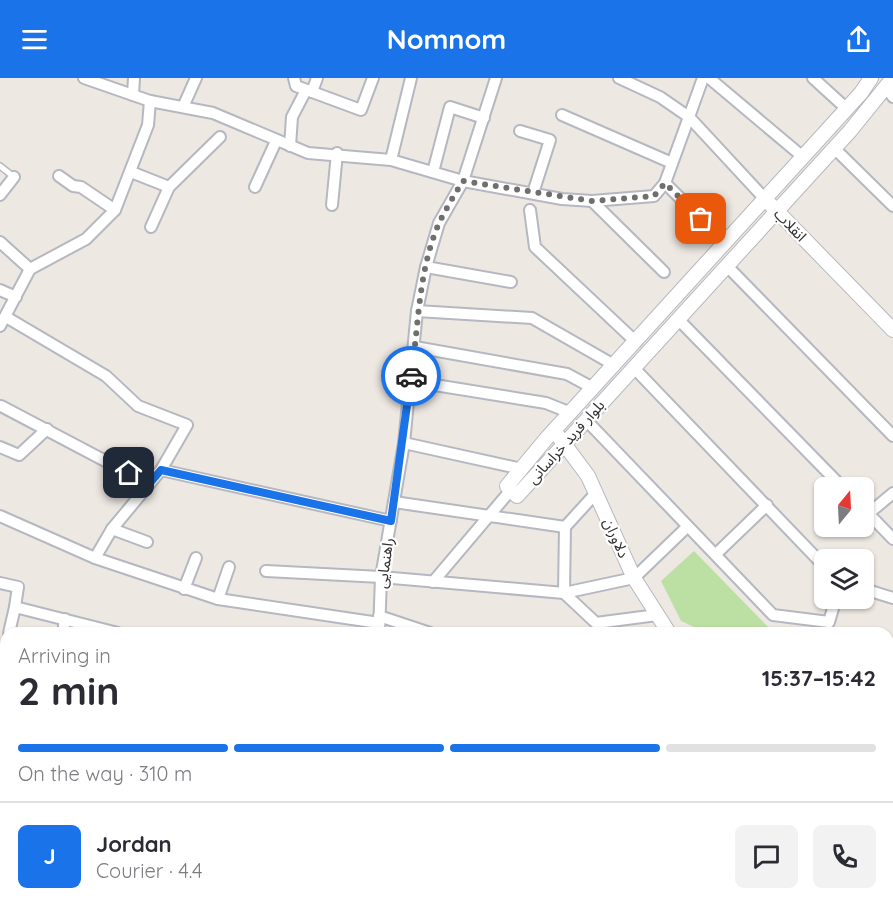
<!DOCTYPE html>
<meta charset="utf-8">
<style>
body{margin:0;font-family:Quicksand,"Noto Sans Arabic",sans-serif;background:#f2f2f3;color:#2b2b33;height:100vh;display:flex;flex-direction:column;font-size:22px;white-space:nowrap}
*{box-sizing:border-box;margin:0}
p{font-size:20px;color:#7c7c81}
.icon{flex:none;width:33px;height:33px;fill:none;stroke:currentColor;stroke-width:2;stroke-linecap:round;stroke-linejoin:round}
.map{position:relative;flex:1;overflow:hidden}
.side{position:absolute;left:0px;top:549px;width:894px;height:296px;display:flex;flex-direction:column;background:#fff;border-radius:18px 18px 0 0;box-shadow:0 2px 4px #0004}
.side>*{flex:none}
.needle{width:39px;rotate:18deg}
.tools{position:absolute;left:814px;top:399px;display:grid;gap:12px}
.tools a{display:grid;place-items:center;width:60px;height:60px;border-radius:9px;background:#fff;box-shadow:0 2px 4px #0004;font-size:30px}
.pin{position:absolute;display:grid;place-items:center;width:51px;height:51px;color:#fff;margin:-26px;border-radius:12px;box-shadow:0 3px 9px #0006}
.courier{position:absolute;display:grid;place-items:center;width:60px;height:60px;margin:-30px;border:4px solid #1a73e8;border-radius:50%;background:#fff;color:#222;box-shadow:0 2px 8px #0007}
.overview em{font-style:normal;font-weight:800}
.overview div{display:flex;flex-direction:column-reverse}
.overview{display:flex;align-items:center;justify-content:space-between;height:102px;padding:0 18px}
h1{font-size:39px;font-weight:800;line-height:45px}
.bar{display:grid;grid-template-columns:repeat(4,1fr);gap:9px 6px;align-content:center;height:72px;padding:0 18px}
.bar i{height:8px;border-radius:4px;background:#e1e1e2}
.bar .active{background:#1a73e8}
.bar p{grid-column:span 4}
.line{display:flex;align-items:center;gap:15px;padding:0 18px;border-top:2px solid #e1e1e2}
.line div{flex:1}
.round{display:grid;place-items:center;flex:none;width:63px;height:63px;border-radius:9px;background:#f2f2f3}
header{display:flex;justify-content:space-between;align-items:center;height:78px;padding:0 18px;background:#1a73e8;color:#fff;font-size:27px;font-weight:800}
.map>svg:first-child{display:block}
</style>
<header><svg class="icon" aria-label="menu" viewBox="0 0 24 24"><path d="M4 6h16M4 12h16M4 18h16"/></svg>Nomnom<svg class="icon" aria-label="share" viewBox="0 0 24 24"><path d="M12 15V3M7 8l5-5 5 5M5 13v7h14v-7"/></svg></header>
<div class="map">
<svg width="893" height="844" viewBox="0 0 893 844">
<rect width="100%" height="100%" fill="#eee8e2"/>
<polygon fill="#bcdfa4" points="694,473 774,555 707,555 681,543 661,503"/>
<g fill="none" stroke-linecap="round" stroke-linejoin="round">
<g stroke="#b5b8c0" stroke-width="8">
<polyline id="service" points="0,88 14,99"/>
</g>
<g stroke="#b5b8c0" stroke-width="14">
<g id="minor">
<polyline points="84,0 150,23 213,35 308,75 391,82 463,103 562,121 592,123 654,118 665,105 689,39 660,19 619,0"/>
<polyline points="294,0 296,8 361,32 373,0"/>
<polyline points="703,0 689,39 765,121"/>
<polyline points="709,0 803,79"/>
<polyline points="813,0 847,31"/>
<polyline points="886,9 893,19"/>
<polyline points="312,14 317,0"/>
<polyline points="133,17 134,0"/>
<polyline points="183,29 196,0"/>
<polyline points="562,37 672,85"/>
<polyline points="520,53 550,62 533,115"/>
<polyline points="290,68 292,39 306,12"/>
<polyline points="834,70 893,128"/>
<polyline points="391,82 411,0"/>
<polyline points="131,94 169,109"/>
<polyline points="433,94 450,29 484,40"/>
<polyline points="59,98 73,108 81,109 115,132"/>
<polyline points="665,105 701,141"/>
<polyline points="255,109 276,63"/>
<polyline points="0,117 14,99"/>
<polyline points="592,123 664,194"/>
<polyline points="332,127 337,75"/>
<polyline points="530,132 535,169 636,264"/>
<polyline points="151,149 169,109 220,59"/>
<polyline points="0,164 30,191"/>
<polyline points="727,188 893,358"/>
<polyline points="426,189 511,204"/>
<polyline points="0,212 16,219"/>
<polyline points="417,233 532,240 614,287"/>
<polyline points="6,239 106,298 138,328 187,347 161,392 112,451 95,480"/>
<polyline points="678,241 843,410"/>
<polyline points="0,248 30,191 86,161 115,132 148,47 150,23"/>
<polyline points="415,269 567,296 593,310"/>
<polyline points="634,290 825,489"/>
<polyline points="410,303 546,325 571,335"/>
<polyline points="1,328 149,406"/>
<polyline points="586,342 773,537 829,544 836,520"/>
<polyline points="404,365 522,391"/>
<polyline points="0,369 19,377 47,351"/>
<polyline points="161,392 391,443"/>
<polyline points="394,424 565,449"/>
<polyline points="864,431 893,461"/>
<polyline points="868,436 893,415"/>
<polyline points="0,438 95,480 218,521 379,545"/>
<polyline points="565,449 564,515 596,545 657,537"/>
<polyline points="565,449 596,415"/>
<polyline points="112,451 147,464"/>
<polyline points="716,476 767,427"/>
<polyline points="266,493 381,499 564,515 634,500 687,449"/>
<polyline points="433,504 510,413"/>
<polyline points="0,505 18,509 15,529 118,555"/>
<polyline points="184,511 196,480"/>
<polyline points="864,511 893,520"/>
<polyline points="218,521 229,489"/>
<polyline points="379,538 430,555"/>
<polyline points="9,555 15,529"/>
<polyline points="63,555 65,541"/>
<polyline points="379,555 381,499 404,365 417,233 426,189 439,145 463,103 496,0"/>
<polyline points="888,606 893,595"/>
<polyline points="0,649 6,649"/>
<polyline points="0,717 6,717"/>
<polyline points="312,838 314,844"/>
<polyline points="423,838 426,844"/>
<polyline points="631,838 641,844"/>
<polyline points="793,838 804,844"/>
<polyline points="871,838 882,844"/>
<polyline points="718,844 722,838"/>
</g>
</g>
<g stroke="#b5b8c0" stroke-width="16">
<g id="tertiary">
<polyline points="871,0 861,15 546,361 507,408 517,418 850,53 893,0"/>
<polyline points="771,127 893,252"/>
<polyline points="559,359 588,398 634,500 669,555"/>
<polyline points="888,755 893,759"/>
<polyline points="588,844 592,838"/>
</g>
</g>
<use href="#service" stroke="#fff" stroke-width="5"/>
<use href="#minor" stroke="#fff" stroke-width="10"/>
<use href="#tertiary" stroke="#fff" stroke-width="14"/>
</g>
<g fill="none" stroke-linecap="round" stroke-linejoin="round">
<path stroke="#716f6d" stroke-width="6" stroke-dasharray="0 10.8" d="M411 298C419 247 418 191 440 143 447 129 455 116 463 103L592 123 654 118 665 105 701 141"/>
<polyline stroke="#1a73e8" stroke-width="8" points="129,395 149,406 161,392 391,443 411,298"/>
</g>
<g text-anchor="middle" stroke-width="4.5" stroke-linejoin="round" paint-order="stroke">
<g font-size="15" fill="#2e2e2e" stroke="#fff">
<text transform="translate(790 147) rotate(46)" y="5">انقلاب</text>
<text transform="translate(566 364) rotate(-48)" y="5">بلوار فرید خراسانی</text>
<text transform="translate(616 460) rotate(66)" y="5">دلاوران</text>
<text transform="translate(385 485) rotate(-82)" y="5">راهنمایی</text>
</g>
</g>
</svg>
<div class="tools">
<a><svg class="needle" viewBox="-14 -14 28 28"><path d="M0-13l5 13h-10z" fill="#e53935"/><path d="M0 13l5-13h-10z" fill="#7c7c81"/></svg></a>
<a><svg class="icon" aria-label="layers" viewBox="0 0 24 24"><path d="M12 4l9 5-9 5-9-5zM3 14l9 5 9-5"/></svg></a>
</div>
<div class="pin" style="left:701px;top:141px;background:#ea580c"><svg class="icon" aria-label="bag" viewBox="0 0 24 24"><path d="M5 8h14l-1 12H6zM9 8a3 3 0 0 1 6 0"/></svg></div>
<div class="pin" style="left:129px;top:395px;background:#1f2937"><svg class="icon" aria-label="home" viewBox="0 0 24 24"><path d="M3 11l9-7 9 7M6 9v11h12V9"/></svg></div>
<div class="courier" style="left:411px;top:298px"><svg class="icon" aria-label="car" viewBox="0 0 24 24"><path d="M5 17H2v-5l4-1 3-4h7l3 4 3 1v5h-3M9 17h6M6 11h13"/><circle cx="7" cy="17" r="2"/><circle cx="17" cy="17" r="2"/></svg></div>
<section class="side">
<div class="overview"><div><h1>2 min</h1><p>Arriving in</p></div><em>15:37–15:42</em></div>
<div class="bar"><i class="active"></i><i class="active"></i><i class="active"></i><i></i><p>On the way · 310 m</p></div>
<div class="line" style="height:108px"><b class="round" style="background:#1a73e8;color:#fff">J</b><div><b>Jordan</b><p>Courier · 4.4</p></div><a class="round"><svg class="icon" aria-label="chat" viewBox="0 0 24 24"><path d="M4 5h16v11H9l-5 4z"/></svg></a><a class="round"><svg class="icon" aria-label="phone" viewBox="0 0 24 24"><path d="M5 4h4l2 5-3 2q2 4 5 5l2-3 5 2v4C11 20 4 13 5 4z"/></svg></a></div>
</section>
</div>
